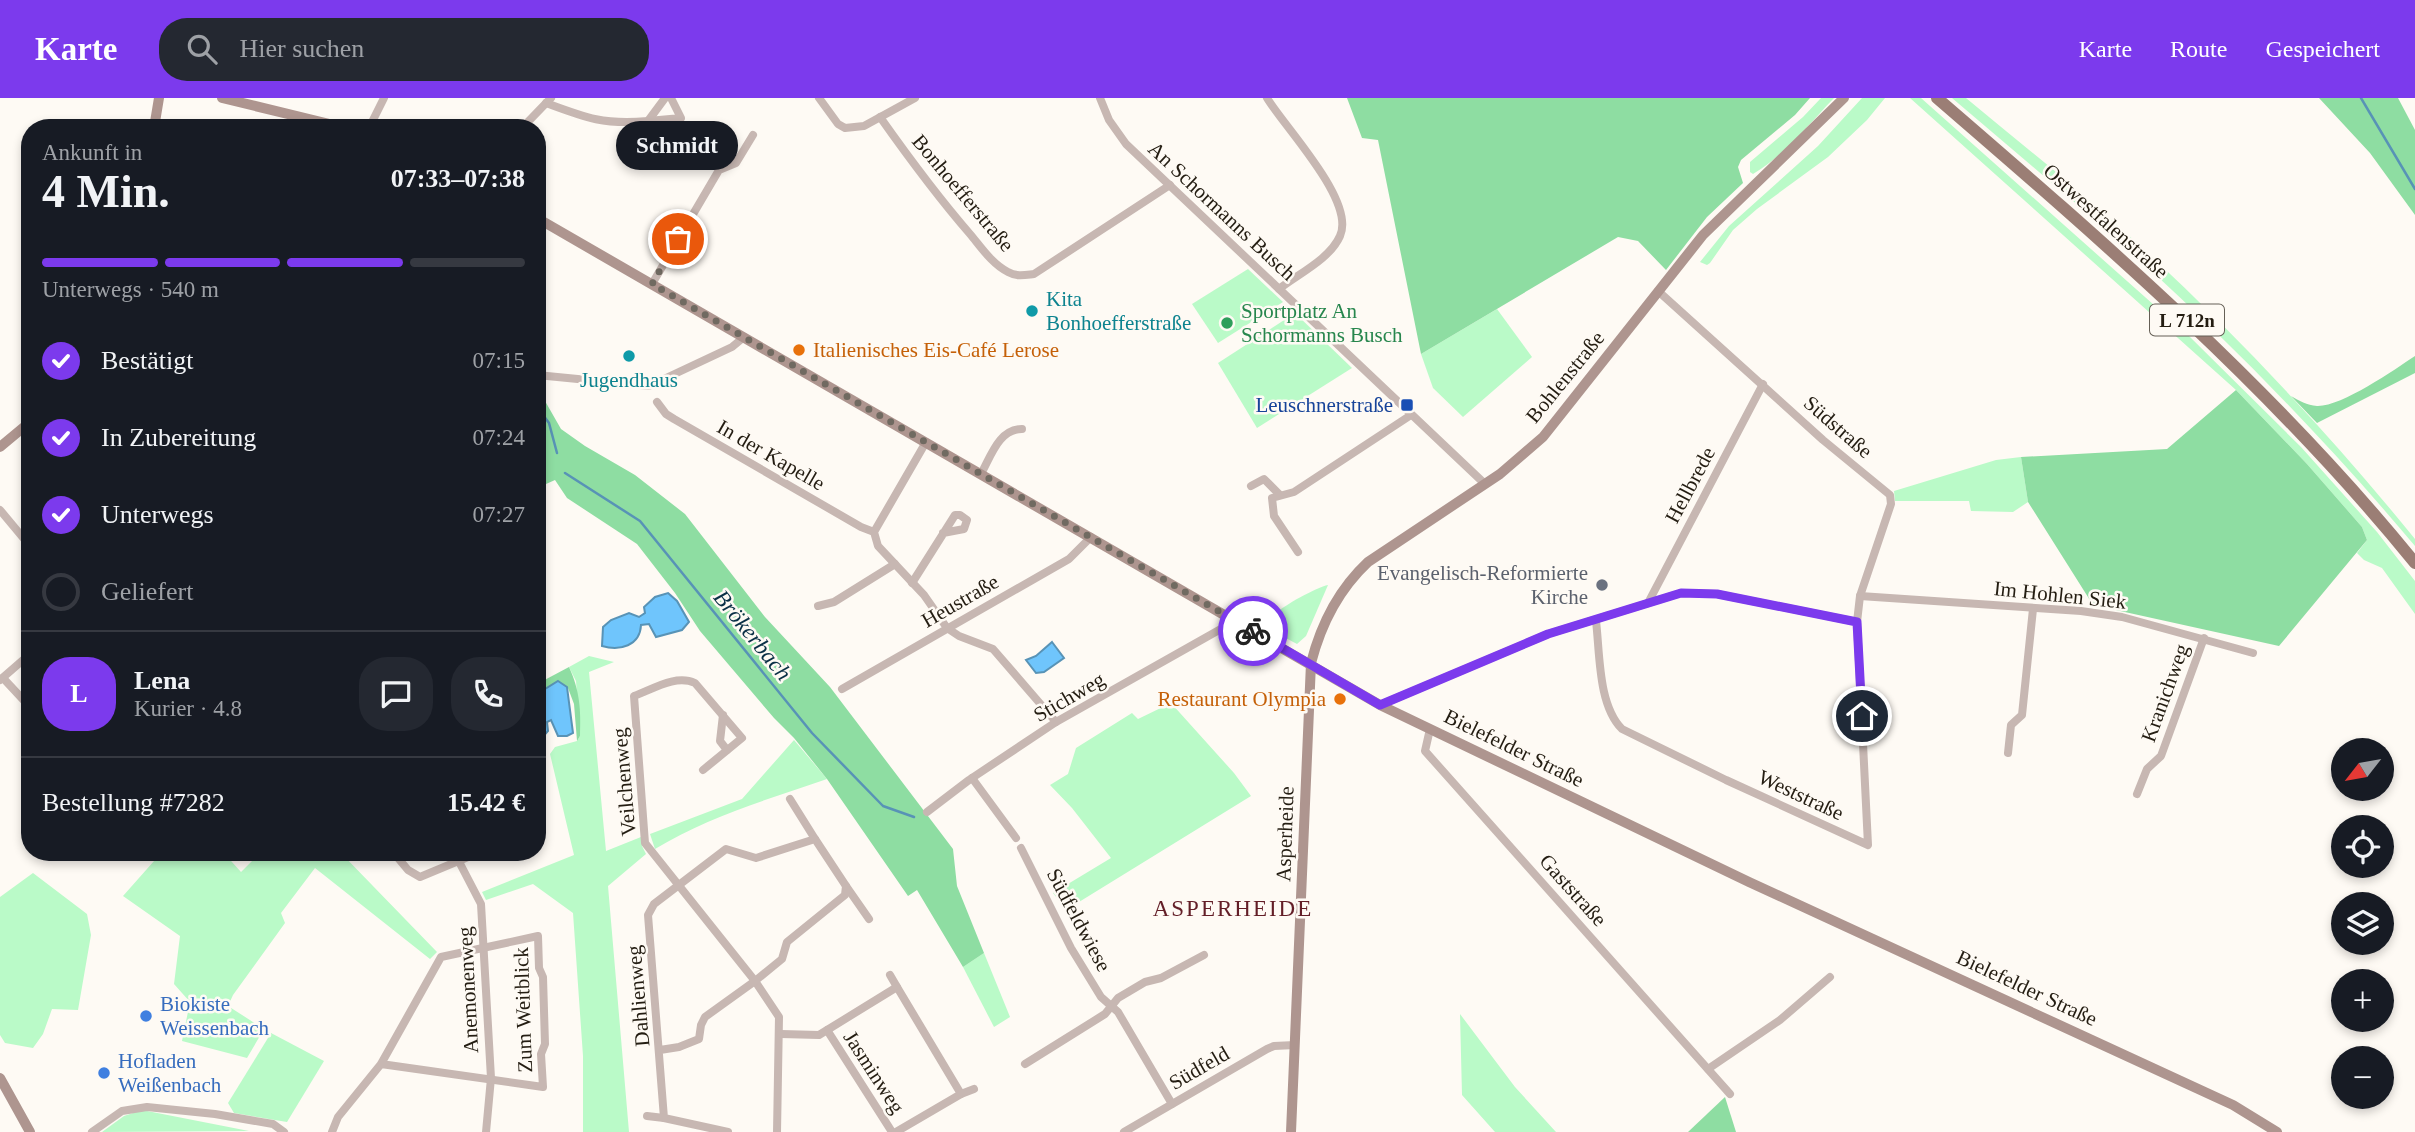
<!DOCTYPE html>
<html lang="de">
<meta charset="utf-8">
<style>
body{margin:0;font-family:"Times New Roman",serif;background:#242831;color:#f1f3f6;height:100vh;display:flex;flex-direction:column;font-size:26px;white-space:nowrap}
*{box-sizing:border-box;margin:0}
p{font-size:23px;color:#9ea1a6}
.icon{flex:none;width:38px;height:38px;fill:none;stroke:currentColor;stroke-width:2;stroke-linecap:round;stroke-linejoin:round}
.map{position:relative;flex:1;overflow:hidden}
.panel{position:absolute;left:21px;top:21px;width:525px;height:742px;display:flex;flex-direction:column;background:#171b24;border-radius:28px;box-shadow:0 4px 10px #0003}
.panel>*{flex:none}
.needle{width:46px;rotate:239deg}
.fabs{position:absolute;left:2331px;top:640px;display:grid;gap:14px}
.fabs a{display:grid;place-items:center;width:63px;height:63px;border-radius:50%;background:#171b24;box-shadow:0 4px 10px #0003;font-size:35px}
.pin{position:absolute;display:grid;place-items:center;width:60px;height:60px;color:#fff;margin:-30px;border:4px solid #fff;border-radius:50%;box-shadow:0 2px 7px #0007}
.courier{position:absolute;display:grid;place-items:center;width:70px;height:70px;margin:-35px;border:5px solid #7c3aed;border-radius:50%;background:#fff;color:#222;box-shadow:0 2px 9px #0007}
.bubble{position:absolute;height:49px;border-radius:24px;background:#171b24;box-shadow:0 4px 10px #0003;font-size:23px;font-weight:800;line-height:49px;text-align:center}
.head em{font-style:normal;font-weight:800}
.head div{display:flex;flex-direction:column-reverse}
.head{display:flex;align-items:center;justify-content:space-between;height:119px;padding:0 21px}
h1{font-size:46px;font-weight:800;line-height:52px}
.bar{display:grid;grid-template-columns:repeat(4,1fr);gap:10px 7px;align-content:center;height:84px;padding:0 21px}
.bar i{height:9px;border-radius:5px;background:#363941}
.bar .selected{background:#7c3aed}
.bar p{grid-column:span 4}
.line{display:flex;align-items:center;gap:18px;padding:0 21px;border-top:2px solid #363941}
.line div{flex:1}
.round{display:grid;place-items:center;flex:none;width:74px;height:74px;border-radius:28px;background:#242831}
ol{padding:0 21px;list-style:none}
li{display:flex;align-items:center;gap:21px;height:77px}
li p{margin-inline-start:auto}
li .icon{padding:7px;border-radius:50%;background:#7c3aed;color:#fff;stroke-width:4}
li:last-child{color:#9ea1a6}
li i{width:38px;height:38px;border:4px solid #363941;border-radius:50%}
header{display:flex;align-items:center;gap:42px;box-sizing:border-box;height:98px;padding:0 35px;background:#7c3aed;color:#fff}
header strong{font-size:33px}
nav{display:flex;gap:38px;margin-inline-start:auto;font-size:24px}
.search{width:490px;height:63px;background:#242831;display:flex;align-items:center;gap:18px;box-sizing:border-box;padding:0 24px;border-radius:28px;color:#9ea1a6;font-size:26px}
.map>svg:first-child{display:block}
</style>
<header>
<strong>Karte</strong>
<div class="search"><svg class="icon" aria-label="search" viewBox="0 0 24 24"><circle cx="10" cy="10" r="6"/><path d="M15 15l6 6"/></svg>Hier suchen</div>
<nav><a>Karte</a><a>Route</a><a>Gespeichert</a></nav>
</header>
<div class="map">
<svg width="2415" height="1034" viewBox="0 0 2415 1034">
<rect width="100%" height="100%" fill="#fefaf4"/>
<g fill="#bafac8">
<path d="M1821 0H1834C1809 26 1784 58 1753 76L1750 74V64L1803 19Z"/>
<polygon points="1862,0 1885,0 1867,22 1828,59 1757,111 1733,132 1710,165 1707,167 1700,164 1729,128 1818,48"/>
<polygon points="1910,0 1921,0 2190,239 2301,349 2377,434 2415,483 2415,516 2382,470 2364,462 2357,455 2367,442 2362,429 2307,366 2236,292"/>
<path d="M1952 0H1966C2016 42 2068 82 2116 126 2224 223 2324 329 2415 441V448C2331 348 2240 254 2144 166 2082 109 2016 55 1952 0Z"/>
<polygon points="1248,171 1283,204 1218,245 1192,206"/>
<polygon points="1497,211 1532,259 1463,319 1433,290 1421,256"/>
<polygon points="1295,215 1352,270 1257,330 1218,265"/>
<polygon points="2021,359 2028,404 2013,414 1971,413 1969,403 1895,403 1894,393 1996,362"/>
<path d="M1328 487 1306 538 1297 546 1263 528C1267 516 1314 490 1328 487Z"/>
<polygon points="589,558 614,564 589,574 606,753 641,739 642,748 646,756 608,788 629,1034 583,1034 583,958 573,815 533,786 486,802 482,794 574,757 550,656 555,649 577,643 580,638 576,583 569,569"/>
<polygon points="1171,605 1234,675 1251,698 1066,812 1053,795 1111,760 1072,710 1050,687 1068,676 1076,650 1132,615 1138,621"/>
<path d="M794 642 827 681C769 701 707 719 655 751L650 736 742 701Z"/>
<polygon points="162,754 223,754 241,774 261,754 340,754 437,854 430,861 315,770 281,815 285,825 233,897 228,908 264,931 247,960 182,943 190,904 174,886 180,838 123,798"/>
<polygon points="33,775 87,816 91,837 78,912 52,911 43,936 33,950 5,945 0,937 0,799"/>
<polygon points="984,855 1010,919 994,929 963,869"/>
<polygon points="1460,916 1515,989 1556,1034 1495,1034 1462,997"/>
<polygon points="271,935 324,963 287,1024 234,1015 228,1005"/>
<polygon points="142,1012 249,1033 102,1034 124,1018"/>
</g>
<g fill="#8edda2">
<polygon points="1347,0 1810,0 1795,17 1741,62 1738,69 1743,85 1707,119 1666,172 1638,143 1618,139 1421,256 1378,42 1362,40"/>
<polygon points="2319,0 2398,0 2415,32 2415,117 2370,55"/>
<path d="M2415 258V275L2317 325 2291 298C2299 303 2307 307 2317 308 2341 309 2394 272 2415 258Z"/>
<polygon points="537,289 561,331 585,348 635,377 685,416 765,519 830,589 953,751 957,788 984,855 963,869 917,792 908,798 827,681 794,640 774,620 700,533 675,495 637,446 567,400 555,382 537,390"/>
<polygon points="2236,292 2307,366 2362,429 2367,442 2279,548 2093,507 2028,404 2021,359 2167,351"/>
<path d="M569 569C580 593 581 612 580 638L577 643 574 606 568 590 560 585 537 599V586Z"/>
<polygon points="1725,999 1736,1034 1688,1034"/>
</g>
<g fill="#6fc5fc" stroke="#5893b6" stroke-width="2">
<path d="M668 495 677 503 689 524 682 532 656 539 649 526 641 527C640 548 620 553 602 548L603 529 611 522 629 515 639 519 645 515 644 509 655 499Z"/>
<polygon points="1052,544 1064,560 1044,574 1036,575 1026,562 1036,558"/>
<polygon points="558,583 567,589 573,635 567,638 558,638 551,622 547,624 548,633 541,641 537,641 537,596"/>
</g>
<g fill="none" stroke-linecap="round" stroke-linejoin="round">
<g stroke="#5893b6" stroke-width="2.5">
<polyline points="2361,0 2415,91"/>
<polyline points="537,309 549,325 557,355"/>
<polyline points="565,375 640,423 812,635 883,708 914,719"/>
</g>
<g stroke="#c7b7b2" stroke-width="8">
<polyline points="819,0 838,26 845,30 864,28 915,0"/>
<polyline points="1100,0 1109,22 1126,46 1485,386"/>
<path d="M1267 0C1285 30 1356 103 1340 138 1330 161 1298 176 1279 191"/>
<path d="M546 5C586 20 604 27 648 23L665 0"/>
<path d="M880 19C909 60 937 98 970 136 981 149 992 166 1008 174 1017 179 1025 177 1034 176L1170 87"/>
<polyline points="648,23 681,20 671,0"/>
<polyline points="369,30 384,0"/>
<polyline points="522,30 551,0"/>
<polyline points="26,125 30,128"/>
<polyline points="652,186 719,72 736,65 753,37"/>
<polyline points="537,277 649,288 732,249 744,239"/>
<polyline points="657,304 666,316 674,321 861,429 874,434"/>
<polyline points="926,344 874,434 878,448 924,497 947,530 959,538 993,551 1056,624"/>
<path d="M981 376C991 358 999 331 1022 331"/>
<polyline points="1251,388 1264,381 1280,397"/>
<polyline points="0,412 30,448"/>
<polyline points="1298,454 1274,418 1272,400 1294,394 1411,317"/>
<polyline points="912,485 955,417 960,417 967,422 964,431 943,435"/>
<polyline points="1860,498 2081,513 2122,519 2253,555"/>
<polyline points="1648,505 1763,286"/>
<polyline points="818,508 834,504 895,466"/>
<path d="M1596 523C1600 556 1598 607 1622 631L1726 682 1868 747 1857 524 1860 498 1891 406 1890 397 1823 342 1658 193"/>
<polyline points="3,580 30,609"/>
<polyline points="0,582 30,556"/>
<polyline points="842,591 1069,461 1091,439"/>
<polyline points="1380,607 1548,536 1681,495 1717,496 1857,524"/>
<polyline points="723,617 720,643 727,652"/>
<polyline points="1430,631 1425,653 1730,996"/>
<polyline points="2008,655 2011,627 2022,617 2033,511"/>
<path d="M703 672 742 640 695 585C676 576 653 591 634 598L645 745 755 883 779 919 777 1034"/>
<polyline points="972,680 1016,740"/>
<polyline points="2137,696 2147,671 2161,658 2204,540"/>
<polyline points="790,701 815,741"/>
<polyline points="927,714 969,682 1056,624 1235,523"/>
<polyline points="1021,750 1071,850 1101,899 1118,914 1172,1006"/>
<polyline points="393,754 408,772 420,779 480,754"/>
<polyline points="454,754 481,806 491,980 486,1034"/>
<polyline points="527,754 528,757"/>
<polyline points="846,788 869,821"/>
<polyline points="890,877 897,889"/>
<polyline points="827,932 892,1034"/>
<polyline points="781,936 819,937 897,889 961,996 896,1034"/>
<polyline points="660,952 679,949 699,941 701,927 705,919 755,883 782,861 787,844 845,797 846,788 815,741 756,760 726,751 654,806 648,817 664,1020 728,1034"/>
<polyline points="1025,966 1105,916 1118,900 1145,884 1161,880 1204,857"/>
<polyline points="1708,971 1780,922 1830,879"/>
<polyline points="961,996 974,991"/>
<polyline points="647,1018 664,1020"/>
<polyline points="92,1034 122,1013 147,1009 215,1016 273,1026 284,1034"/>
<polyline points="332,1034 338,1019 381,966 441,859 538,838 539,870 543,879 545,946 541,956 543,989 381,966"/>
<polyline points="1124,1034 1267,951 1274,948 1295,947"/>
</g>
<g stroke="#ae958f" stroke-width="10">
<polyline points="222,0 346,30"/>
<polyline points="154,30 159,0"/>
<polyline points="537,120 1380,607 1749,784 2233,1007 2277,1034"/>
<polyline points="0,349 30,324"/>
<polyline points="0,980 30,1034"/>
<path d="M1291 1034 1311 565C1321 526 1338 492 1368 464L1500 376 1543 339 1703 137 1844 0"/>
</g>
<path stroke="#9b7e75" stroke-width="12" d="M1937 0C2105 145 2274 291 2415 465"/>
</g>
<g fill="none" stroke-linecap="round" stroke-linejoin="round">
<polyline stroke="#706a61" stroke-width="7" stroke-dasharray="0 12.6" points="678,141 652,186 1253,533"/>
<polyline stroke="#7c3aed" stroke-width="9" points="1253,533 1380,607 1548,536 1681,495 1717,496 1857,524 1862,618"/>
</g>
<g fill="#0f9aa8" stroke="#fefaf4" stroke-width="2.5">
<circle cx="1032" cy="213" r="7"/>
<circle cx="629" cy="258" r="7"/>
</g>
<circle fill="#2e9e5b" stroke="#fefaf4" stroke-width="2.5" cx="1227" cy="225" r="7"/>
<g fill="#e8710a" stroke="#fefaf4" stroke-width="2.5">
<circle cx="799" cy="252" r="7"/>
<circle cx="1340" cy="601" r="7"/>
</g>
<rect fill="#1a4fb4" stroke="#fefaf4" stroke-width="2.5" x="1400" y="300" width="14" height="14" rx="3.5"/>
<circle fill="#6b7280" stroke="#fefaf4" stroke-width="2.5" cx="1602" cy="487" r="7"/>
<g fill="#3f7fe0" stroke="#fefaf4" stroke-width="2.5">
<circle cx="146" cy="918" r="7"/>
<circle cx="104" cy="975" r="7"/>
</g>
<g text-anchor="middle" stroke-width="5" stroke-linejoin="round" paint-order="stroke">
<rect fill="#fefaf4" stroke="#655f56" stroke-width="2" x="2150" y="206.5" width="74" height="31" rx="5"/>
<g font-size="19" font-weight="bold" fill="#241d12">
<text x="2187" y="229">L 712n</text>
</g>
<g font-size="21" fill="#241d12" stroke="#fefaf4">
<text transform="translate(963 95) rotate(50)" y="7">Bonhoefferstraße</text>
<text transform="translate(1222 113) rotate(43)" y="7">An Schormanns Busch</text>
<text transform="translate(2106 123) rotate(42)" y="7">Ostwestfalenstraße</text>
<text transform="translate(1565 279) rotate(-51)" y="7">Bohlenstraße</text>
<text transform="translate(1838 329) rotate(41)" y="7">Südstraße</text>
<text transform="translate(771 357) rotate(30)" y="7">In der Kapelle</text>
<text transform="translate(1690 387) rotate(-62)" y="7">Hellbrede</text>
<text transform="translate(2060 497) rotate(6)" y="7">Im Hohlen Siek</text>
<text transform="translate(960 503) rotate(-30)" y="7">Heustraße</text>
<text transform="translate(2165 595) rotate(-70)" y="7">Kranichweg</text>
<text transform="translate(1069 599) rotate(-30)" y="7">Stichweg</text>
<text transform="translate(1514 650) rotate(26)" y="7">Bielefelder Straße</text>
<text transform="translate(624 684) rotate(-95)" y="7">Veilchenweg</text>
<text transform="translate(1801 697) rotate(25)" y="7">Weststraße</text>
<text transform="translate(1285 736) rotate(-88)" y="7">Asperheide</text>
<text transform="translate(1573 792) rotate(48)" y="7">Gaststraße</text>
<text transform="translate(1079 822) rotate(62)" y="7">Südfeldwiese</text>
<text transform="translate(2027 890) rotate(25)" y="7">Bielefelder Straße</text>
<text transform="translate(468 892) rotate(-93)" y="7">Anemonenweg</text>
<text transform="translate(638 898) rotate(-95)" y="7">Dahlienweg</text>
<text transform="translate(523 912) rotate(-92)" y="7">Zum Weitblick</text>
<text transform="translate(1199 970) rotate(-30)" y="7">Südfeld</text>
<text transform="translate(874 974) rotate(57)" y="7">Jasminweg</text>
</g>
<g font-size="21" fill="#0d838f" stroke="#fefaf4" text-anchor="start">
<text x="1046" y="208">Kita<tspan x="1046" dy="24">Bonhoefferstraße</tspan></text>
<text x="629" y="289" text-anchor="middle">Jugendhaus</text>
</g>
<g font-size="21" fill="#27864d" stroke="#fefaf4" text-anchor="start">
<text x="1241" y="220">Sportplatz An<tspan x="1241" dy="24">Schormanns Busch</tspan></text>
</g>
<g font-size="21" fill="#c56008" stroke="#fefaf4" text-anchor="start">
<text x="813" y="259">Italienisches Eis-Café Lerose</text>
<text x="1326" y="608" text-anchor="end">Restaurant Olympia</text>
</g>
<g font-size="21" fill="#164399" stroke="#fefaf4" text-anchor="end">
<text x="1393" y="314">Leuschnerstraße</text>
</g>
<g font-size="21" fill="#5b616d" stroke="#fefaf4" text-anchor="end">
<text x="1588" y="482">Evangelisch-Reformierte<tspan x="1588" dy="24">Kirche</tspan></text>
</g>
<g font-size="21" fill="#366cbe" stroke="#fefaf4" text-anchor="start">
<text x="160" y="913">Biokiste<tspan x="160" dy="24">Weissenbach</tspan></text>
<text x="118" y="970">Hofladen<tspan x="118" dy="24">Weißenbach</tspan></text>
</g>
<g font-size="23" font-style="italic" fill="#0a3046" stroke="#fefaf4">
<text transform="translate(753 537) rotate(51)" y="8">Brökerbach</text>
</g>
<g font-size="23" letter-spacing="2" fill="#631e27" stroke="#fefaf4">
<text x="1233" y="818">ASPERHEIDE</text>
</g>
</g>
</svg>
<div class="fabs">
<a><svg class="needle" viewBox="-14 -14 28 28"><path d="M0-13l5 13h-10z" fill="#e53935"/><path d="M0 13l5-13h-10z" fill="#9ea1a6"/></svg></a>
<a><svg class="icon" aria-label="locate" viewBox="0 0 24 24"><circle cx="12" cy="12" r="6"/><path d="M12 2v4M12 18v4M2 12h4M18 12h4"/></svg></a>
<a><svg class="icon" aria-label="layers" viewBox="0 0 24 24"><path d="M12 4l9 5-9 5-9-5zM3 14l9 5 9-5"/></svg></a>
<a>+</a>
<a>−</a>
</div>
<div class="pin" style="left:678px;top:141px;background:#ea580c"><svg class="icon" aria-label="bag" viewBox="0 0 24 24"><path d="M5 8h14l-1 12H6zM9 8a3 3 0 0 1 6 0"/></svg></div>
<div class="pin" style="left:1862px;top:618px;background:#1f2937"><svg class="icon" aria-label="home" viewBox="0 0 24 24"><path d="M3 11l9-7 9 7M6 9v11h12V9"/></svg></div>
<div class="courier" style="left:1253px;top:533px"><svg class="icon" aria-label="bike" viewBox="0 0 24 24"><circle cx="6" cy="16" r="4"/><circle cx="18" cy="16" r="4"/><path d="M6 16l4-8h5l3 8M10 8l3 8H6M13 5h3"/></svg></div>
<div class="bubble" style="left:616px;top:23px;width:122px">Schmidt</div>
<section class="panel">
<div class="head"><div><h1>4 Min.</h1><p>Ankunft in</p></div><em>07:33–07:38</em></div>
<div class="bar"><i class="selected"></i><i class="selected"></i><i class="selected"></i><i></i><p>Unterwegs · 540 m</p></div>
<ol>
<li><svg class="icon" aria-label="check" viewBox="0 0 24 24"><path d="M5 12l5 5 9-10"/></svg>Bestätigt<p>07:15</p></li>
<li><svg class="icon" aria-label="check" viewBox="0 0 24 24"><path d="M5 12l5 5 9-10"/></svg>In Zubereitung<p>07:24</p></li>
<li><svg class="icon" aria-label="check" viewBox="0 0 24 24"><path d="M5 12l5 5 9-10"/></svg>Unterwegs<p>07:27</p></li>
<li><i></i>Geliefert</li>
</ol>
<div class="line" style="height:126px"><b class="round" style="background:#7c3aed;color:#fff">L</b><div><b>Lena</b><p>Kurier · 4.8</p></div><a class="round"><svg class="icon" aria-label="chat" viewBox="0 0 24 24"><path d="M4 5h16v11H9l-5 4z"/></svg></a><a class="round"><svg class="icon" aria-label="phone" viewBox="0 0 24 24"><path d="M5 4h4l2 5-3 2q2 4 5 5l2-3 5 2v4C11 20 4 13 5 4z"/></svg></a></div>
<div class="line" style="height:91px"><div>Bestellung #7282</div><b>15.42 €</b></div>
</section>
</div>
